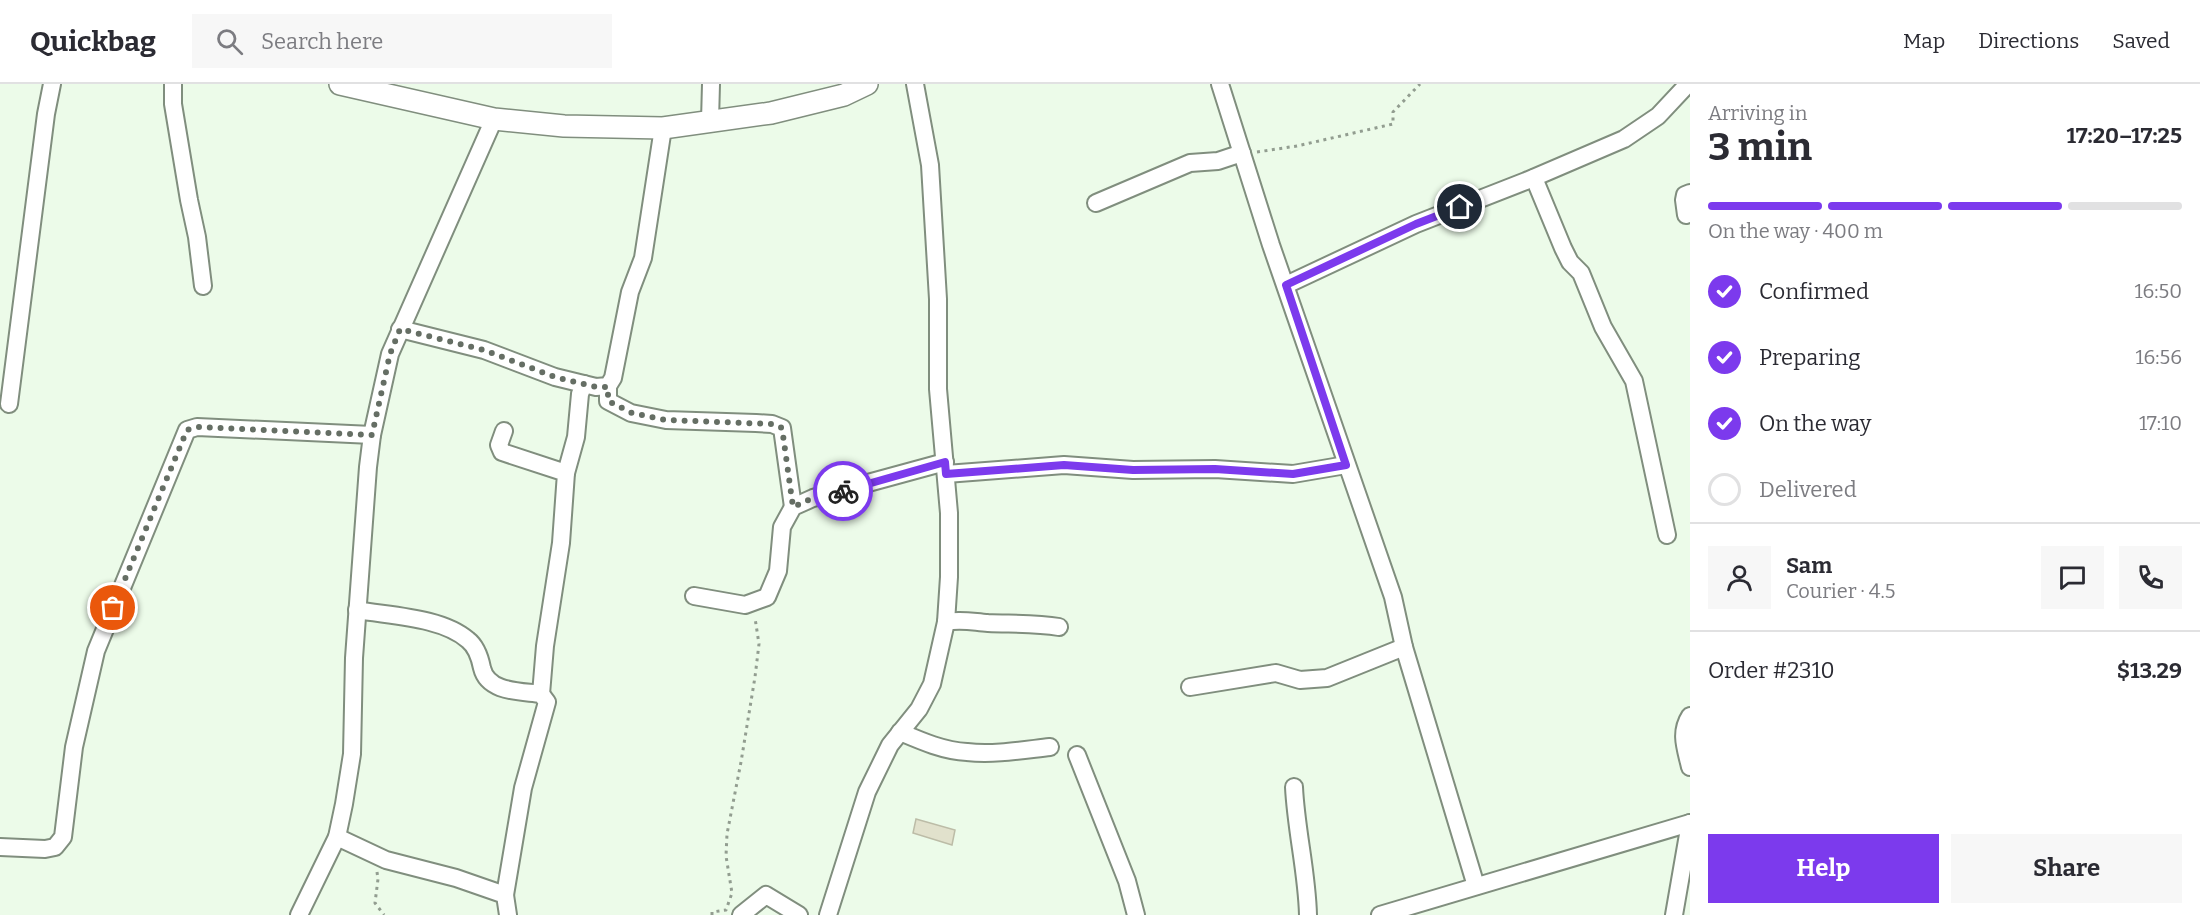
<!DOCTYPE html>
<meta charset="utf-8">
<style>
body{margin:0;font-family:Bitter,serif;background:#f7f7f7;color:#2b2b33;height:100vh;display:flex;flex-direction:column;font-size:22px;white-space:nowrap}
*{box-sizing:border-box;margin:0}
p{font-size:20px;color:#7c7c81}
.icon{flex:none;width:33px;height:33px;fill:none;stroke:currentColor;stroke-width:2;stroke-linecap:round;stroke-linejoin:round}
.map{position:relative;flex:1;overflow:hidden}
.details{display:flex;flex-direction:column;background:#fff;width:510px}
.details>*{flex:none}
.pin{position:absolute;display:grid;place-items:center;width:51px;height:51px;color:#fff;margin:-26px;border:3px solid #fff;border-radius:50%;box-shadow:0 2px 6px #0007}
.courier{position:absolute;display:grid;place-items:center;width:60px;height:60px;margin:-30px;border:4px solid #7c3aed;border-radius:50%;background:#fff;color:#222;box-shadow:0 2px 8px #0007}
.summary em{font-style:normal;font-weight:700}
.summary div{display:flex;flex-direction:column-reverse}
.summary{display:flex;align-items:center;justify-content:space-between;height:102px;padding:0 18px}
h1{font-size:39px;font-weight:700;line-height:45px}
.bar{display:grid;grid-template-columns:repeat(4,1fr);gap:9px 6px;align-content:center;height:72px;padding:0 18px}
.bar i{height:8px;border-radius:4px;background:#e1e1e2}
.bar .current{background:#7c3aed}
.bar p{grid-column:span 4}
.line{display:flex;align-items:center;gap:15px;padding:0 18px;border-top:2px solid #e1e1e2}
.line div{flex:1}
.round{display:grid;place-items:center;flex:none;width:63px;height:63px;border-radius:0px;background:#f7f7f7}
ol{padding:0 18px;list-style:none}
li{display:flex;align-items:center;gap:18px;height:66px}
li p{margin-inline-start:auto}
li .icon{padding:6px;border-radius:50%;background:#7c3aed;color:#fff;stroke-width:4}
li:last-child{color:#7c7c81}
li i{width:33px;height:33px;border:3px solid #e1e1e2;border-radius:50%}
.button{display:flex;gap:12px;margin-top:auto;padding:12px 18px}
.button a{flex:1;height:69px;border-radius:0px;background:#7c3aed;color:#fff;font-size:24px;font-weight:700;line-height:69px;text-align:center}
.button a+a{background:#f7f7f7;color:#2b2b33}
header{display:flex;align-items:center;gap:36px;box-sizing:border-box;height:84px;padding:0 30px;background:#fff;border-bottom:2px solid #e1e1e2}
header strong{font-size:28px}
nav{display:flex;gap:33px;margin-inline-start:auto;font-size:21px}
.search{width:420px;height:54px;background:#f7f7f7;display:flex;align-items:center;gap:15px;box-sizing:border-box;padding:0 21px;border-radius:0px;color:#7c7c81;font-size:22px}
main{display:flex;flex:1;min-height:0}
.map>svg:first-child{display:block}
</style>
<header>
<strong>Quickbag</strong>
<div class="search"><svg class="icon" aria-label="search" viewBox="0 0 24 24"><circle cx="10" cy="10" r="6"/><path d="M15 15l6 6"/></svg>Search here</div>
<nav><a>Map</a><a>Directions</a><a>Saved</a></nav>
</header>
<main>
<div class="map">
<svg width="1690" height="831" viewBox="0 0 1690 831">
<rect width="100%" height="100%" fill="#ecfbe9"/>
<polygon fill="#e1e1cc" stroke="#bcbca7" stroke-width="1.5" points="916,735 955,746 952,761 913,749"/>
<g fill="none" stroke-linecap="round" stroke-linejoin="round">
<g stroke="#808e7e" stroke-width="20">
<g id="minor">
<polyline points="173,0 173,20 189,116 197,153 203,202"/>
<polyline points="1220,0 1271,161 1393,513 1404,563 1476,802"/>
<polyline points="710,37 711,0"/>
<polyline points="1534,94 1563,164 1570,178 1581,189 1603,243 1634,297 1667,451"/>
<polyline points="1096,119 1190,79 1218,77 1242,69"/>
<polyline points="1686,131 1684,116 1685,111 1690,109"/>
<polyline points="1286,201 1416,140 1526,97 1624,55 1658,32 1688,0"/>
<polyline points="400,245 484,266 555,293 596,303 608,302 613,294 630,208 643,174 663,44"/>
<polyline points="608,302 608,317 631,329 666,336 756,339 772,340 782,344 793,423"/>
<polyline points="9,320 46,30 52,0"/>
<polyline points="504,347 499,361 502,368 566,389 561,459 545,562 541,610"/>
<polyline points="566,389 576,353 580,310 584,300"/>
<polyline points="946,390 1064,381 1133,386 1215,385 1293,390 1346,381"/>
<polyline points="694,512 745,521 767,513 778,487 782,443 793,423 813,414 945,378"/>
<path d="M357 526C390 532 442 533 468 556 477 563 480 574 482 584 488 609 521 607 541 610L547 618 523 704 505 811"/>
<path d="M946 538C961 535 973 538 988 539 1012 540 1036 539 1059 543"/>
<polyline points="1190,603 1276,589 1300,596 1327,594 1404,563"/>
<path d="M1690 632C1679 649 1686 665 1690 683"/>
<path d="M900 648C921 657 944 667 967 668 994 671 1023 666 1050 663"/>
<polyline points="1077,671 1127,797 1136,831"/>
<path d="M1294 703C1296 746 1307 788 1308 831"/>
<polyline points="337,753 386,776 456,794 505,811 508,831"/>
<polyline points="0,763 45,765 55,763 63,753 74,663 96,567 187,346 197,343 372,351"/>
<polyline points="299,831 337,753 344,720 352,670 354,574 368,383 372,351 390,270 494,35"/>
<polyline points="741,831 766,811 799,831"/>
<polyline points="828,831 867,708 890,661 919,625 932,600 946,538 949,493 949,429 938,305 938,215 930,81 915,0"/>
<polyline points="1380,831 1690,739"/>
<polyline points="1674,831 1690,739"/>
</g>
</g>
<g stroke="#808e7e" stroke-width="24">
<polyline id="tertiary" points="340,0 494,35 564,42 663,44 771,29 844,11 867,0"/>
</g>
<g stroke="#929d90" stroke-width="3" stroke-dasharray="3 4.5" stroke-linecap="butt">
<polyline points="1257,68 1297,62 1393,40 1393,28 1420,0"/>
<polyline points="377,788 378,795 375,819 384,831"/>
<polyline points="712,831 712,828 726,826 732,809 726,772 727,750 741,678 755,593 759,560 755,534"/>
</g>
<use href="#minor" stroke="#fff" stroke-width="16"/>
<use href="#tertiary" stroke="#fff" stroke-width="21"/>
</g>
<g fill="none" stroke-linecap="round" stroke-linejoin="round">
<polyline stroke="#656e64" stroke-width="6" stroke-dasharray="0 10.8" points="113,524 187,346 197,343 372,351 390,270 400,245 484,266 555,293 596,303 608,303 608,317 632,329 666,336 772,340 782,344 793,423 813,414 843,407"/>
<polyline stroke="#7c3aed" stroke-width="8" points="843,407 945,378 946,390 1064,381 1133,386 1215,385 1293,390 1346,381 1286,201 1416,140 1460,123"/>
</g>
</svg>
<div class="pin" style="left:113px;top:524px;background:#ea580c"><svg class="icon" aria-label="bag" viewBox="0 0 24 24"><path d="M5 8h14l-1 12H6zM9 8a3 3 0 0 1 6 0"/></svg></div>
<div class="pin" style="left:1460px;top:123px;background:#1f2937"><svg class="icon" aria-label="home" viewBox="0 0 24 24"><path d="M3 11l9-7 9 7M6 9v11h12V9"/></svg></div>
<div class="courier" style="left:843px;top:407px"><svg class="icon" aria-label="bike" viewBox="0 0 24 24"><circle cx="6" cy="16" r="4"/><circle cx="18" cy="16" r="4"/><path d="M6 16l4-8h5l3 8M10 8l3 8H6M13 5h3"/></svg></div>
</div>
<section class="details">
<div class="summary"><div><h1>3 min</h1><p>Arriving in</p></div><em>17:20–17:25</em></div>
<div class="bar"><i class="current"></i><i class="current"></i><i class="current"></i><i></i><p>On the way · 400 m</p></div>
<ol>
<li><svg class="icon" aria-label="check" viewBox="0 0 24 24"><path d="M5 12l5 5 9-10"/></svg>Confirmed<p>16:50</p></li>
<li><svg class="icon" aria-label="check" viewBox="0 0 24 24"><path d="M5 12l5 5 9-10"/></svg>Preparing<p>16:56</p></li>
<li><svg class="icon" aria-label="check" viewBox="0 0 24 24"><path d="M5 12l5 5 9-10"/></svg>On the way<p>17:10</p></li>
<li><i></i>Delivered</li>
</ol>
<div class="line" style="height:108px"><a class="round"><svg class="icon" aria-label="person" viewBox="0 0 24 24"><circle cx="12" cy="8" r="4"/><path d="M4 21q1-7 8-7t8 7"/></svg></a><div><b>Sam</b><p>Courier · 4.5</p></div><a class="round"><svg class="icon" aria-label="chat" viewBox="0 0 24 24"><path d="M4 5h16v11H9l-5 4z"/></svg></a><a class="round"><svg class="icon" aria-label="phone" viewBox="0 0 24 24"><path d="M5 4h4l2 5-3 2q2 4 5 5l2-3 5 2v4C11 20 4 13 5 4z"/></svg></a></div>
<div class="line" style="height:78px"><div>Order #2310</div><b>$13.29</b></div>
<div class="button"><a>Help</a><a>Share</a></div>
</section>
</main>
